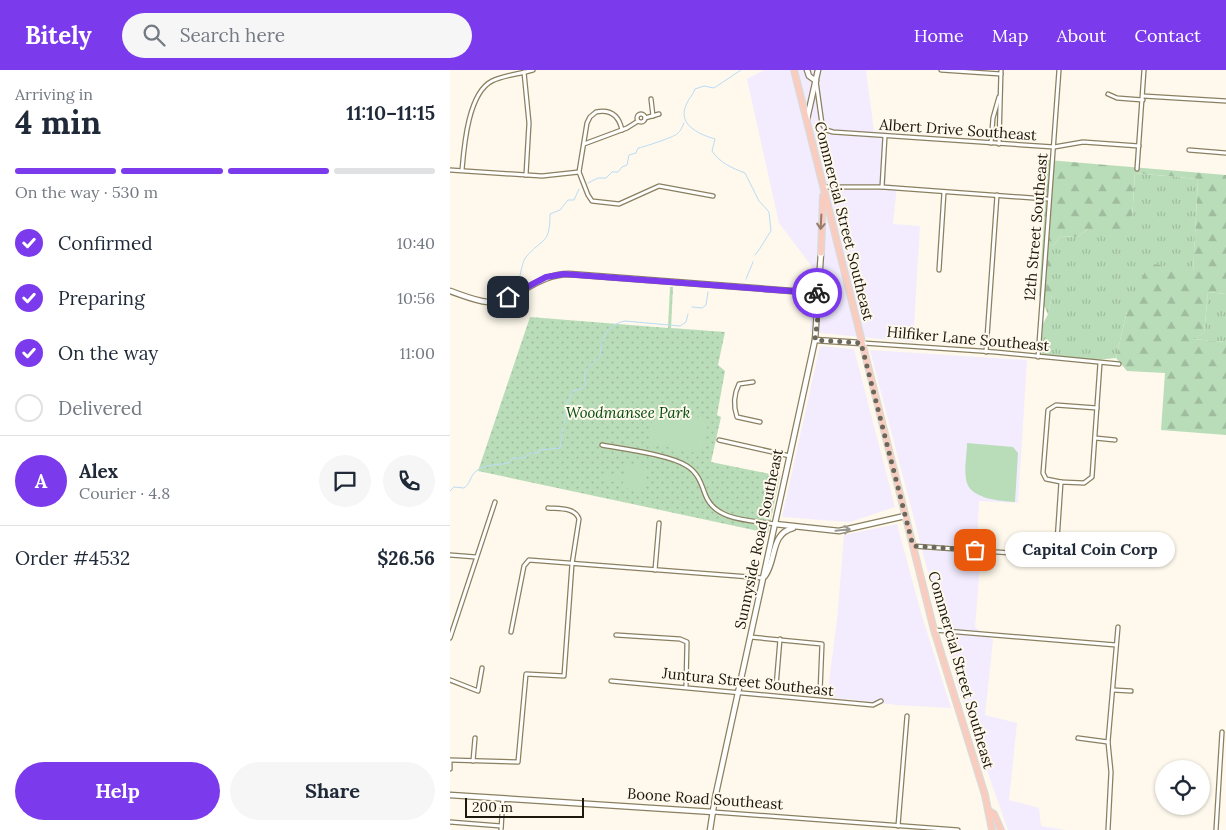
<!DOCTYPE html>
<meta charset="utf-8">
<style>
body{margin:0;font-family:Lora,serif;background:#f6f6f7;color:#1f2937;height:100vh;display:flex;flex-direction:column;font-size:19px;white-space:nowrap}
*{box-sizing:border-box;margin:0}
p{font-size:16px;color:#747a83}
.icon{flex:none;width:28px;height:28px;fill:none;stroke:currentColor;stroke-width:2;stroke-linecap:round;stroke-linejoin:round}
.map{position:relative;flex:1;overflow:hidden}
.sheet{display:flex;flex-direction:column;background:#fff;width:450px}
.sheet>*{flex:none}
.fabs{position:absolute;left:705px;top:690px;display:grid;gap:10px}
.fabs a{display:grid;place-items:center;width:55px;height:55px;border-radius:50%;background:#fff;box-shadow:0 1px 4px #0004;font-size:25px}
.scale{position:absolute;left:15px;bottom:12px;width:119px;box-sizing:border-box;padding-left:5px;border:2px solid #1c180b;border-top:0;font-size:14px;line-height:18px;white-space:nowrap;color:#1c180b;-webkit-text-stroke:4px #fef9ec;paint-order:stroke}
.pin{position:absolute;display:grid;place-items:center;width:42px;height:42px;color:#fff;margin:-21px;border-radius:10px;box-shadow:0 2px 8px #0006}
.courier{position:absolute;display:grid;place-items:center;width:50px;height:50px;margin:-25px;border:4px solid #7c3aed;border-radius:50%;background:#fff;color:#222;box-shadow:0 1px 6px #0007}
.bubble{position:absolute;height:35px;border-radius:18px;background:#fff;box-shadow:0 1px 4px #0004;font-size:16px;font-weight:700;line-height:35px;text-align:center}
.headline em{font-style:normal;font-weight:700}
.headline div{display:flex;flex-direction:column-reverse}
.headline{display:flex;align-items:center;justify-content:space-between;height:85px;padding:0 15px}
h1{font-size:32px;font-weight:700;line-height:38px}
.bar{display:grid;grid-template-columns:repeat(4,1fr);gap:8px 5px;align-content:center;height:60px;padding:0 15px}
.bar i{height:6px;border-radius:4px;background:#e0e1e3}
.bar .active{background:#7c3aed}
.bar p{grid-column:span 4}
.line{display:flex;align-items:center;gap:12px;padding:0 15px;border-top:1px solid #e0e1e3}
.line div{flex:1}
.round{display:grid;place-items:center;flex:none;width:52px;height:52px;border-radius:26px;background:#f6f6f7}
ol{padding:0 15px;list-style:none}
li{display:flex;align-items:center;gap:15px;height:55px}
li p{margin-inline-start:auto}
li .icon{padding:5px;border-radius:50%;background:#7c3aed;color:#fff;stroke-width:4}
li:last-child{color:#747a83}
li i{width:28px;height:28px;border:2px solid #e0e1e3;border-radius:50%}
.cta{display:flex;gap:10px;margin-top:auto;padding:10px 15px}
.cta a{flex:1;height:58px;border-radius:30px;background:#7c3aed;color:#fff;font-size:20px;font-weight:700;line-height:58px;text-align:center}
.cta a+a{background:#f6f6f7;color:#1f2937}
header{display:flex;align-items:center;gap:30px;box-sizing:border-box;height:70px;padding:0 25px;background:#7c3aed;color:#fff}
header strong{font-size:24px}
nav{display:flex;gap:28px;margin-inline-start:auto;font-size:18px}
.search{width:350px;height:45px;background:#f6f6f7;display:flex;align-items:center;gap:12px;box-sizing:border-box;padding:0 18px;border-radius:28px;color:#747a83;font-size:19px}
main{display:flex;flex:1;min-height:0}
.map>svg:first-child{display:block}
</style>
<header>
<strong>Bitely</strong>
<div class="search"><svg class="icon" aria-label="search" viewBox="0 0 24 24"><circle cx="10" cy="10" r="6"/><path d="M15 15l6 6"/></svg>Search here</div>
<nav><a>Home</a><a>Map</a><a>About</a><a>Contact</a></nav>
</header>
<main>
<section class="sheet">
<div class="headline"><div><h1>4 min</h1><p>Arriving in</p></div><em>11:10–11:15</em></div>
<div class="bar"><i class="active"></i><i class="active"></i><i class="active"></i><i></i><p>On the way · 530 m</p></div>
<ol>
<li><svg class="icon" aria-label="check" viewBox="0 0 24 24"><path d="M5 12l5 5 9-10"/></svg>Confirmed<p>10:40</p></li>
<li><svg class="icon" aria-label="check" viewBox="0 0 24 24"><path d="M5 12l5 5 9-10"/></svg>Preparing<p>10:56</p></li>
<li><svg class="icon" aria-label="check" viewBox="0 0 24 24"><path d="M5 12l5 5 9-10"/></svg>On the way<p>11:00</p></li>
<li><i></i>Delivered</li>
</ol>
<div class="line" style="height:90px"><b class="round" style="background:#7c3aed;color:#fff">A</b><div><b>Alex</b><p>Courier · 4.8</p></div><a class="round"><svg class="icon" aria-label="chat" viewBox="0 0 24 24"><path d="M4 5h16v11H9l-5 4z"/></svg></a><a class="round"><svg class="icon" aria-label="phone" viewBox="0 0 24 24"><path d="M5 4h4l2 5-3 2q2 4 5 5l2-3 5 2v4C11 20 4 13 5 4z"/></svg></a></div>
<div class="line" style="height:65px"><div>Order #4532</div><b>$26.56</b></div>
<div class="cta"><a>Help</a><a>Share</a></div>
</section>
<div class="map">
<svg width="776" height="760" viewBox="0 0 776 760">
<defs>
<pattern id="grass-tufts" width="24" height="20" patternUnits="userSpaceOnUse" patternTransform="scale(1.25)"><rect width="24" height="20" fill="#baddb9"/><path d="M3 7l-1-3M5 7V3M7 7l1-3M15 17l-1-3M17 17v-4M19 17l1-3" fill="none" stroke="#9fbd9e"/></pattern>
<pattern id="forest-firs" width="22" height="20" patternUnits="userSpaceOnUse" patternTransform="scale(1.25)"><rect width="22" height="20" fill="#baddb9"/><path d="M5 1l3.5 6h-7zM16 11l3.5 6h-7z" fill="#9fbd9e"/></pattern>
<pattern id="park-dots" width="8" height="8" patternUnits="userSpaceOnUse" patternTransform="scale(1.25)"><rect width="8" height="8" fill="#baddb9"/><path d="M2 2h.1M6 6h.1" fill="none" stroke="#9fbd9e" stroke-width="1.8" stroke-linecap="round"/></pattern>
</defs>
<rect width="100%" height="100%" fill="#fef9ec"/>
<g fill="#f2ecfe">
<polygon points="314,0 416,0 424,61 437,62 436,114 447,115 443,154 470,156 463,272 360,262 363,198 329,153 297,9"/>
<polygon points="370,276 404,279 445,437 400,452 332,447"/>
<polygon points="420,280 577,290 568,433 529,431 527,474 531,484 525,557 543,570 535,645 567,653 559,730 589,738 591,756 616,760 558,760 509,621"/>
<polygon points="447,454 471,543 501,638 447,635 377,627 387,550 394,465"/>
</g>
<g fill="url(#grass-tufts)">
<polygon points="685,103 748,109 743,203 677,241 666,288 646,290 593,285 591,282 593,254 598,244 602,225 602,176 611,166 627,167 638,159 682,150"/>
<polygon points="758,222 776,224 776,272 742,269 754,263"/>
</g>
<polygon fill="url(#forest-firs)" points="598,90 776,105 776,224 758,222 754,263 743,269 776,272 776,365 711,360 715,303 677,301 666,288 677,241 699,193 743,202 748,109 685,103 682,151 675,161 638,159 627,167 611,166 602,176 602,225 598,244 589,225"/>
<polygon fill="url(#park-dots)" points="220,217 223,217 221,258 275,262 268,295 275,301 267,345 271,347 261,392 330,406 318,463 28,401 80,247 218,258"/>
<g fill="#baddb9">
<polygon points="205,338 259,350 251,384 198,373"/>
<path d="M517 373 563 377 568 383 565 432C550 431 518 429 516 409 514 398 517 384 517 373Z"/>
<polygon points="177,394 198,399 193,422 172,417"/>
<polygon points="153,403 169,406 167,413 152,409"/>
</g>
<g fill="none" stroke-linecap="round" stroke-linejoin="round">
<g stroke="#badcf6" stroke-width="1">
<path d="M291 0 264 18 254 16 245 19C243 25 239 28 237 33 226 54 248 64 265 69L262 81C270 93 282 98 295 103L309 131 319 142 321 161C315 169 312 177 305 185"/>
<path d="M138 113 148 108H156L162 102H168L172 97 177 95 179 85 186 83 188 78C191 78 224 67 227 64 231 61 232 57 234 53"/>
<polyline points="296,209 303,192"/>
<path d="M69 210C71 203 72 192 76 187 93 167 100 175 100 144L110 140 118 130H124L129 119"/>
<polyline points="242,237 252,238 256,235 258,222"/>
<path d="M114 354 117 333 123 321 131 319 136 315C130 299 142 296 150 286 151 269 156 255 175 251L230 256 236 252 238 244"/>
<path d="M0 421 4 417 14 418C20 414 20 407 25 402 34 394 49 395 59 393L63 388H74L81 383H88L89 380 110 378 113 358"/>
</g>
<g stroke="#8a7f60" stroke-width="5.5">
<g id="street">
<polyline points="491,0 551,4"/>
<polyline points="74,2 79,53 76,105"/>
<polyline points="366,11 372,54 376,60 383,62 604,77 633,72 689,76"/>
<polyline points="658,24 667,28 693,30"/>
<polyline points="693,26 776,31"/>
<polyline points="201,29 203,46"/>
<circle cx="191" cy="48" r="4"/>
<polyline points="195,48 209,44"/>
<path d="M172 60C169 46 161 39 146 42L140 47 137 53 129 102 138 125 142 131 169 134 209 116 263 126"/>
<polyline points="541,73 543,48 549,27"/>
<polyline points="134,74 177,58 188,51"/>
<polyline points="549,74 551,0"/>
<polyline points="739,80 776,83"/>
<polyline points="687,99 694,0"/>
<polyline points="0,100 92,106 129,102"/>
<path d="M12 100C14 77 18 23 42 11 54 5 70 4 83 0"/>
<polyline points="374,117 432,117 597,129"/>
<polyline points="432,117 435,66"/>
<polyline points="489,200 494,122"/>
<polyline points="413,273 545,282 669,294"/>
<polyline points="536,282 547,125"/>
<polyline points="588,287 609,0"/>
<path d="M303 312 289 314C284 324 283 335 287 347L310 352"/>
<polyline points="645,368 665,370"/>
<polyline points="269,370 340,386"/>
<path d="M152 375C174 379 220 385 237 396 248 403 251 413 255 424 265 452 302 450 325 454"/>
<polyline points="611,412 596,409 593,403 598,340 606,335 647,338"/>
<polyline points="463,476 672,491"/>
<polyline points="0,485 26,487"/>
<polyline points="606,486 611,412 634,413 642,407 650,293"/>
<polyline points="205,500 209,453"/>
<polyline points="484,560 666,575"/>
<polyline points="61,562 74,496 79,490 313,508"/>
<polyline points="166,565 230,569 237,572 236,616"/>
<polyline points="300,567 372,574 370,623"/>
<polyline points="0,568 45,432"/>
<polyline points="0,610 28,621 32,598"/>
<polyline points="161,611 423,635 431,631"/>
<polyline points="326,617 330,569"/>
<polyline points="663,620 681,621"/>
<polyline points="628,668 658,672"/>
<path d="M0 690 68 692 76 604 114 606 122 494 129 449C125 437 108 439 98 438"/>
<polyline points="0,691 0,699"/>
<polyline points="23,691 25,668"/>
<polyline points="263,742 508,760"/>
<polyline points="0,752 51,756"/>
<polyline points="448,756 457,646"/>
<polyline points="51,760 53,728"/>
<polyline points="658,760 661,702 658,672 668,557"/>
<polyline points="766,760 772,662"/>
</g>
</g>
<g stroke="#8a7f60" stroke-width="7">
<g id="secondary">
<polyline points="357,0 359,6 366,11"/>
<polyline points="357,49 368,0"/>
<path d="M0 221C12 225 25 231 38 232 66 233 85 204 119 204L369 223"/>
<polyline points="365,270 411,273"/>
<polyline points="325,454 389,461 455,446"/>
<path d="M315 506C327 489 320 464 343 458"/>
<polyline points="0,725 263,742"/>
<polyline points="260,760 265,728 365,270 371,183"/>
</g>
</g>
<g stroke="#dbdad8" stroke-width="8">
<g id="primary">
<polyline points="344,0 484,560 535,725 542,760"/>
<polyline points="371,183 373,126"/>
<polyline points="539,741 544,744 551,760"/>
</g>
</g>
<use href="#street" stroke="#fff" stroke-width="3"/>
<use href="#secondary" stroke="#fff" stroke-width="4.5"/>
<use href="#primary" stroke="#fbccbd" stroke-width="5"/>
</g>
<defs><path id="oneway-shaft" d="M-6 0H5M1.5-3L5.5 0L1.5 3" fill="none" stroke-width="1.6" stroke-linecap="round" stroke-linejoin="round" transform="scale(1.25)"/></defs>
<use stroke="#977b6d" href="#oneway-shaft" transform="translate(371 152) rotate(93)"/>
<use stroke="#999791" href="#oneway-shaft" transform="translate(393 460) rotate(-6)"/>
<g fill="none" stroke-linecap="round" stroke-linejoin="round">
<polyline stroke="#6b675a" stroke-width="5" stroke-dasharray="0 9" points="367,223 368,246 365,270 411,273 463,476 525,480"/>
<polyline stroke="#7c3aed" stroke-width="6" points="58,227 96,207 114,204 367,223"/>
</g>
<g text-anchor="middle" stroke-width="4" stroke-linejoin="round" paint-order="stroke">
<g font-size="15" fill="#1c180b" stroke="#fef9ec">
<text transform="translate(508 60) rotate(4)" y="5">Albert Drive Southeast</text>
<text transform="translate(394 151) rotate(76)" y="5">Commercial Street Southeast</text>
<text transform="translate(586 157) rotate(-85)" y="5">12th Street Southeast</text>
<text transform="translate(518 269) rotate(5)" y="5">Hilfiker Lane Southeast</text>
<text transform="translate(309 469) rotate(-78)" y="5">Sunnyside Road Southeast</text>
<text transform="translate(511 600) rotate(74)" y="5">Commercial Street Southeast</text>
<text transform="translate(298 612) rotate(6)" y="5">Juntura Street Southeast</text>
<text transform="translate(255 729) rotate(4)" y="5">Boone Road Southeast</text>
</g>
<g font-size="15" font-style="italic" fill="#004b0b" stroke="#fef9ec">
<text x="178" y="348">Woodmansee Park</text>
</g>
</g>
</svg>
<div class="fabs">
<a><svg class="icon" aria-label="locate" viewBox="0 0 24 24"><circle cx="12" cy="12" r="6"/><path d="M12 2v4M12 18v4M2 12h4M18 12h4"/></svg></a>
</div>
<div class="scale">200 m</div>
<div class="pin" style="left:525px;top:480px;background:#ea580c"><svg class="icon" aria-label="bag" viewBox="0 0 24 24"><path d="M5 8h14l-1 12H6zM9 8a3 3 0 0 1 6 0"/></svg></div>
<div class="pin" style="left:58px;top:227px;background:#1f2937"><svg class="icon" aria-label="home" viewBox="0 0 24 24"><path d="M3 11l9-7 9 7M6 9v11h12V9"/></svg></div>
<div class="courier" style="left:367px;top:223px"><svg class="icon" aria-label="bike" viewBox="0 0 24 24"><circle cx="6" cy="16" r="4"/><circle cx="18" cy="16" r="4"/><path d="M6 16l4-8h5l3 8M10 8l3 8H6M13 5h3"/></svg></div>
<div class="bubble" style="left:555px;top:462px;width:170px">Capital Coin Corp</div>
</div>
</main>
